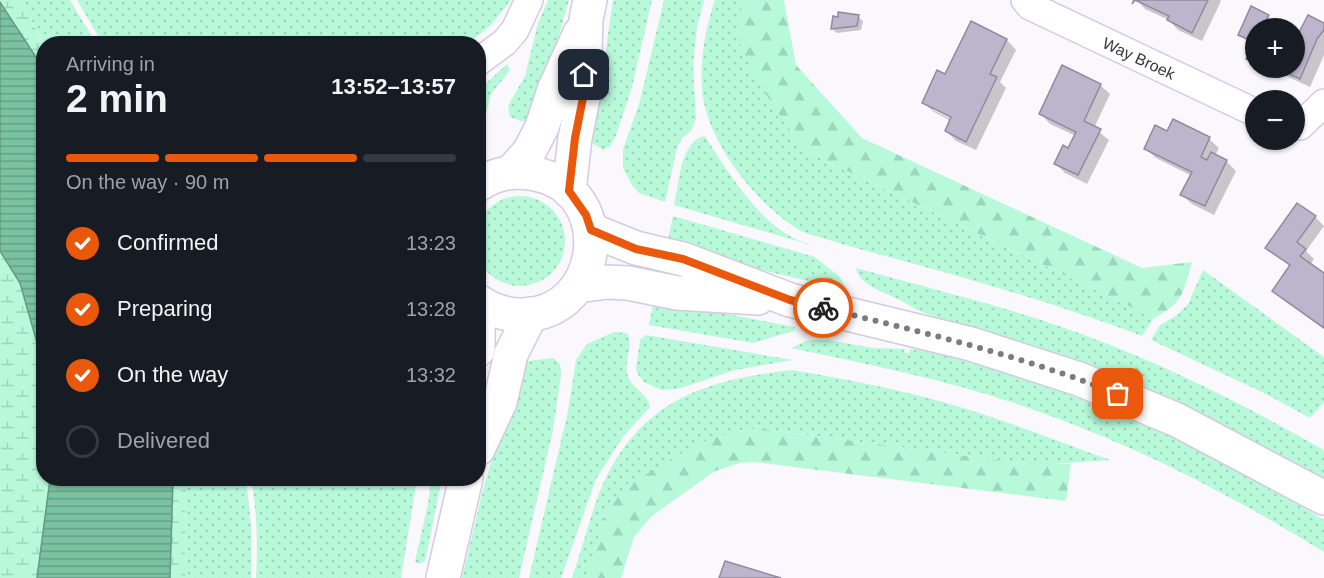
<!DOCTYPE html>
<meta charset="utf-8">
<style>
body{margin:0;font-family:Arial,sans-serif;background:#242831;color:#f1f3f6;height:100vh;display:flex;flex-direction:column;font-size:22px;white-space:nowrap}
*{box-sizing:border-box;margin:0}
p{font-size:20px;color:#9ea1a6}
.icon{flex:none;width:33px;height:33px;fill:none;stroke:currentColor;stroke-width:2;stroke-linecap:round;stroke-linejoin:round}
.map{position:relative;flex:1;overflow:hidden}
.drawer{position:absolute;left:36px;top:36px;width:450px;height:450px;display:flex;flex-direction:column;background:#171b24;border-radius:24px;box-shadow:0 2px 4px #0004}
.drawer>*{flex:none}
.fabs{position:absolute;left:1245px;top:18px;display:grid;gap:12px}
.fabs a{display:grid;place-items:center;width:60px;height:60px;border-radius:50%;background:#171b24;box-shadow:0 2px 4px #0004;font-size:30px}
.pin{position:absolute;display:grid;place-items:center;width:51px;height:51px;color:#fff;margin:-26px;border-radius:12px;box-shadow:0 3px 9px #0006}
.courier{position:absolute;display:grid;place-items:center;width:60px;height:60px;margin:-30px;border:4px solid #ea580c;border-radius:50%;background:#fff;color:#222;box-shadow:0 2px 8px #0007}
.headline em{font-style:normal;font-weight:800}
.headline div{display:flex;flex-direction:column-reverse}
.headline{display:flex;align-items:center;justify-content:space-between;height:102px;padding:0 30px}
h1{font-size:39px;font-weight:800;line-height:45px}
.bar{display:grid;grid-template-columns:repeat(4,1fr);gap:9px 6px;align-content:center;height:72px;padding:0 30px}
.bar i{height:8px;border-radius:4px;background:#363941}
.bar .on{background:#ea580c}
.bar p{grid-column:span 4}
ol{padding:0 30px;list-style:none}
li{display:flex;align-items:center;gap:18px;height:66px}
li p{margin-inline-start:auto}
li .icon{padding:6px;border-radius:50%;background:#ea580c;color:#fff;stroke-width:4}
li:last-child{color:#9ea1a6}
li i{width:33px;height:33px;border:3px solid #363941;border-radius:50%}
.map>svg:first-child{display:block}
</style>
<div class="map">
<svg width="1324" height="578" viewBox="0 0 1324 578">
<defs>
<pattern id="grass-dots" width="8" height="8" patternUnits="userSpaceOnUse" patternTransform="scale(1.5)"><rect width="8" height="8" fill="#b7f9d9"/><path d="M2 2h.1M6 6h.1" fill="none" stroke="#9ed6bb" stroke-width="1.8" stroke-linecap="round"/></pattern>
<pattern id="forest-firs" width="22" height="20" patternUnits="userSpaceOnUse" patternTransform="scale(1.5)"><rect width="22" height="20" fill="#b7f9d9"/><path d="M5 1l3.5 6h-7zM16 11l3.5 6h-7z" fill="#9ed6bb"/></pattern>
<pattern id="wetland-marsh" width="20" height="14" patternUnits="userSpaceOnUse" patternTransform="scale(1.5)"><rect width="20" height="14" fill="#b7f9d9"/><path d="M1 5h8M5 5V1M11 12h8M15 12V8" fill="none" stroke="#9ed6bb"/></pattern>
<pattern id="water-rules" width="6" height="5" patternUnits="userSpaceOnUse" patternTransform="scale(1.5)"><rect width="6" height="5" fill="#7ac3a1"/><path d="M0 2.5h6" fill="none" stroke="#659f85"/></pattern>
</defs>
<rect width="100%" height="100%" fill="#faf8fd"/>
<g fill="url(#grass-dots)">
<polygon points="20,0 70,0 96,43 44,43"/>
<polygon points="77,0 511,0 491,25 469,43 103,44"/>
<polygon points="548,0 569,0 534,122 521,121 510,117 508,106 525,76 538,23"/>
<polygon points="613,0 652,0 632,87 615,138 610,146 604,150 586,140 596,95 602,76"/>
<polygon points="664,0 704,0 697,27 693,66 696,119 691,131 682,138 677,148 665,202 639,193 632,185 623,168 623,149 640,101"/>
<path d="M715 0H743C740 19 738 35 744 54L791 131 810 153 1154 318 1142 336C1069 308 997 287 922 266 890 257 857 249 826 239 816 236 804 234 796 228 755 202 705 139 702 89 700 59 705 29 715 0Z"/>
<polygon points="507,64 510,70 491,94 486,114 479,123 479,90"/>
<path d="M705 136C725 168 755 216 788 235 796 240 806 243 814 246L674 205C679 185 680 140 705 136Z"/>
<circle cx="520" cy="241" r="45"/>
<polygon points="673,216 815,257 839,276 847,290 666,248"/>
<path d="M856 268C921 286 987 302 1050 323 1146 355 1236 400 1324 450V482C1219 417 1098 365 979 330 961 324 940 320 922 312 914 309 906 303 898 299 884 292 860 286 856 268Z"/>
<polygon points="1203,270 1324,357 1324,402 1310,418 1262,392 1151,340 1159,326 1177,315 1188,304"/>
<polygon points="654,300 795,327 794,331 753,343 649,325"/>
<path d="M614 332 627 333C634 346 623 362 628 376 632 389 648 393 650 407L623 437 596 479 561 578H529L568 411 576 360 587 344Z"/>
<polygon points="646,335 793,360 735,370 678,389 661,390 644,382 637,373 636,368 640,340"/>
<path d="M809 340H829L873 348 905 349 904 352 909 354 910 349C951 352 989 366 1028 379 1085 399 1143 421 1197 448 1240 470 1282 495 1324 520V552C1227 492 1125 440 1017 404 943 379 867 364 791 348Z"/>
<polygon points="553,358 560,364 561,375 553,430 519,578 462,578 483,489 509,404 519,362"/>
<path d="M792 370C838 378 883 386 928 398 990 414 1050 438 1110 460L1036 465 762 429 741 430 617 496 606 517 587 578H572C582 550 589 519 600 491 638 401 703 380 792 370Z"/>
<polygon points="186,479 246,479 251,524 251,578 185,578"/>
<path d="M251 479H417L401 578H256C258 544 257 512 251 479Z"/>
<polygon points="431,479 442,479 425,561 418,564 415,561 428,504"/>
</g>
<g fill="url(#forest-firs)">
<path d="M743 0H784L796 65 862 138 1142 268 1192 262C1184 291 1183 304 1154 318L810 153C792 138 745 65 740 42 737 28 740 14 743 0Z"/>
<path d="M762 429 1028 464H1071L1066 501 753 462 740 463 715 471 652 516 634 537 621 578H587C595 551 600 519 617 496 627 483 642 477 655 469 689 448 721 428 762 429Z"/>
</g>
<g fill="url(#wetland-marsh)">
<polygon points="0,0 20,0 44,44 43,68"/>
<polygon points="0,252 20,283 43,364 44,478 50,479 37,578 0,578"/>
<polygon points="173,479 186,479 185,578 170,578"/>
</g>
<g fill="url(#water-rules)" stroke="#669984" stroke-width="1.5">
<polygon points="0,2 43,68 43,364 20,283 0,251"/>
<polygon points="50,479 173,479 170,578 37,578"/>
</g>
<g fill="#0003" fill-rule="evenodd">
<polygon points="1137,0 1220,0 1221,1 1202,41 1178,30 1169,20 1145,9"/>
<polygon points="1268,16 1279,28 1256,28 1256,67 1248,59 1254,46 1239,35"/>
<polygon points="858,17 863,21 861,30 837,33 832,29"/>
<path d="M971 23 1007 40 1016 50 1000 82 1006 88 976 150 956 141 946 131 951 121 934 112 924 103 946 76ZM933 107 959 119 957 122 933 110Z"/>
<polygon points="1324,25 1324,55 1310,87 1282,74 1279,79 1256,68 1294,68 1298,37"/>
<polygon points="1100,85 1110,94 1094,128 1109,140 1087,184 1065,173 1056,164 1069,150 1076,136 1050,124 1041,114"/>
<polygon points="1168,133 1209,139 1219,148 1215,156 1226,161 1236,171 1214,215 1192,204 1182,195 1192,176 1156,158 1146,149"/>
<polygon points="1315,217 1324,226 1306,251 1314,259 1310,265 1324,275 1324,329 1284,300 1274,290 1291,267 1267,247"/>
</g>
<g fill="#bcb5cb" stroke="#918a9f" stroke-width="1.5">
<polygon points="1134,0 1208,0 1192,33 1167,20 1169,16 1135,0 1132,4"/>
<polygon points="1251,6 1269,15 1266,20 1283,28 1256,28 1256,64 1246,59 1254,42 1238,35"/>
<polygon points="838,12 859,15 857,26 831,29 833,16 838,17"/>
<polygon points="1308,15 1324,23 1324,30 1317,39 1300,79 1277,68 1294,68 1294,34 1297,36"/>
<polygon points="971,21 1007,39 990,74 997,77 966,142 945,131 951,117 922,103 937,70 945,74"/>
<polygon points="1062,65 1101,84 1084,121 1101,129 1078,175 1054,164 1063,145 1068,148 1076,132 1039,114"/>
<polygon points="1173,119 1210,137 1201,157 1207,160 1211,152 1227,160 1205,206 1180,195 1192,172 1144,149 1155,125 1167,131"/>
<polygon points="1297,203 1316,216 1297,242 1306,249 1300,256 1324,273 1324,328 1272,291 1290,265 1265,248"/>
<polygon points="725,561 781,578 719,578"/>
</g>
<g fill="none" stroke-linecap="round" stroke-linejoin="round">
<g stroke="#d3cbe2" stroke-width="30">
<g id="street">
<polyline points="1025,0 1030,6 1256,113"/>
<polyline points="478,62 505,42 515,30 529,0"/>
<polyline points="1294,125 1300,126 1324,103"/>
</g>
</g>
<g stroke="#d3cbe2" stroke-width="36">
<g id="secondary">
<polyline points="511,172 529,152 542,127 554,90 580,33"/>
<path d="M478 185C495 173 516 170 535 174 617 189 605 314 522 315 505 315 492 311 478 301"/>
<polyline points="569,191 575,138 584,93 586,20 590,0"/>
<polyline points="591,230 636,248 683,259 790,300 971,344 1079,379 1177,420 1324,498"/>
<polyline points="578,286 607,282 628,283 677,293 758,298"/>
<polyline points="478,320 478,350"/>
<polyline points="478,449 500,402 511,354 531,314"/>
<polyline points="443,578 466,478"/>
</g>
</g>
<use href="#street" stroke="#fff" stroke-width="27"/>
<use href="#secondary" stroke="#fff" stroke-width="33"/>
</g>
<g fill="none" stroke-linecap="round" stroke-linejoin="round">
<path stroke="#7d7a82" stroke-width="6" stroke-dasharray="0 10.8" d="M823 308C923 332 1022 356 1118 394"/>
<polyline stroke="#ea580c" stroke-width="8" points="584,75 584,93 575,138 569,191 586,215 591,230 636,249 683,259 790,300 823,308"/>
</g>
<g text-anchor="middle" stroke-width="6" stroke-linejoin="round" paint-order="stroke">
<g font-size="16" fill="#39363f" stroke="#fff">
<text transform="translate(1139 58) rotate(25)" y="6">Way Broek</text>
</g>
</g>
</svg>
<div class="fabs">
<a>+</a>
<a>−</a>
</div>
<div class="pin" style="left:1118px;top:394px;background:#ea580c"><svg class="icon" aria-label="bag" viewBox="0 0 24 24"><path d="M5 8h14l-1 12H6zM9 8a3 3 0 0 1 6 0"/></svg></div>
<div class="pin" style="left:584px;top:75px;background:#1f2937"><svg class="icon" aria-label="home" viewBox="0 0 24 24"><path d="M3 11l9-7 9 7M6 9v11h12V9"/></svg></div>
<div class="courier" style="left:823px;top:308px"><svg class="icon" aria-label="bike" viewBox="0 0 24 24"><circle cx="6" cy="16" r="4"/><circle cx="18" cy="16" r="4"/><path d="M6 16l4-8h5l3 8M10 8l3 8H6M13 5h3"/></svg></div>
<section class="drawer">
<div class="headline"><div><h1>2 min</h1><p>Arriving in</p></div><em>13:52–13:57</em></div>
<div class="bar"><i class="on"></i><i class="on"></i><i class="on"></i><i></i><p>On the way · 90 m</p></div>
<ol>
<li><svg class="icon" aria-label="check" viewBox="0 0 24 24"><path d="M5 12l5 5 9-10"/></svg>Confirmed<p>13:23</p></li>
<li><svg class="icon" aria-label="check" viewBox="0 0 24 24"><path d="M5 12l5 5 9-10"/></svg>Preparing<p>13:28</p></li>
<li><svg class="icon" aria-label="check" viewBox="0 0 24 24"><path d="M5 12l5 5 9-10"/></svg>On the way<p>13:32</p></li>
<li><i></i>Delivered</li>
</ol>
</section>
</div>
